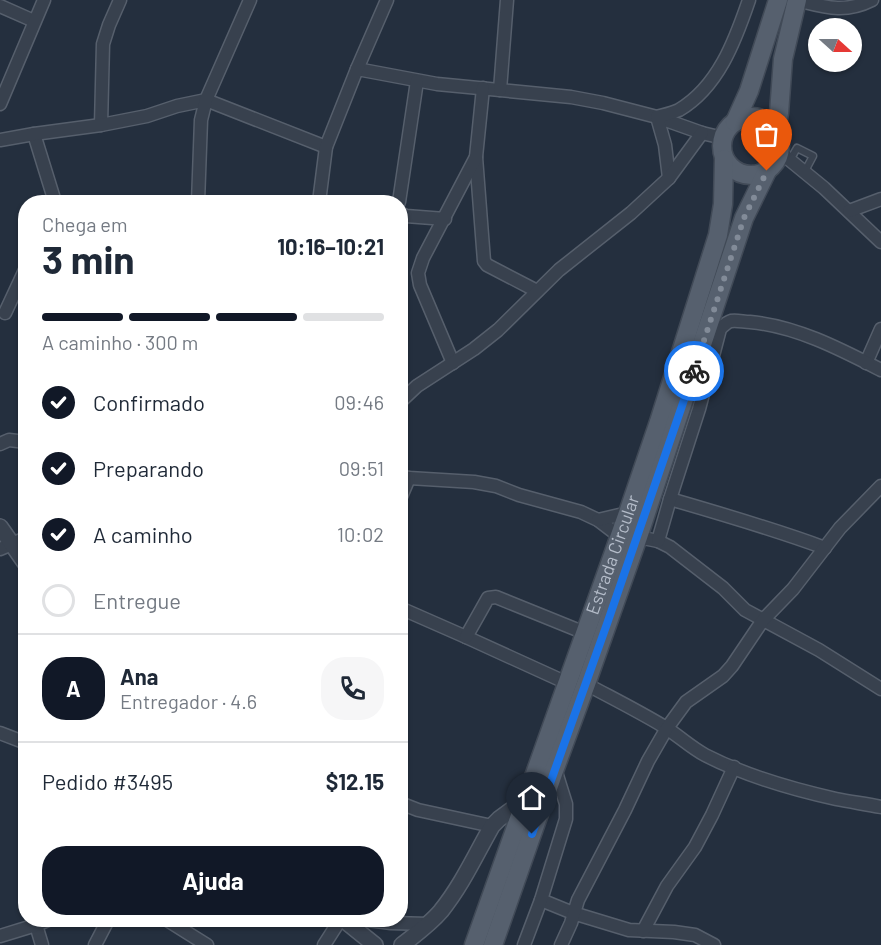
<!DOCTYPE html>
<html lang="pt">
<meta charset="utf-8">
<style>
body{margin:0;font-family:Barlow,sans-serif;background:#f6f6f7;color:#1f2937;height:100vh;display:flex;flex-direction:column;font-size:22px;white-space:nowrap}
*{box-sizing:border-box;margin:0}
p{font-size:20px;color:#747a83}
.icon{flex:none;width:33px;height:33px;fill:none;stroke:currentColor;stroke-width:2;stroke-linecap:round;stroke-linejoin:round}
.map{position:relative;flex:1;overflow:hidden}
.panel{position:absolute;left:18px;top:195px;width:390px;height:732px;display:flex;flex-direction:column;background:#fff;border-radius:24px;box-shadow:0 2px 4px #0004}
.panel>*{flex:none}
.needle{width:39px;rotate:111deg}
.fabs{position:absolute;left:808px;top:18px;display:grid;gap:12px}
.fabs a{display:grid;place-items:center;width:54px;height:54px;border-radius:50%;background:#fff;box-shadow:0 2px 4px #0004;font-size:30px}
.pin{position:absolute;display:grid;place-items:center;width:51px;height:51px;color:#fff;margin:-62px -26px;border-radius:50% 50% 50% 0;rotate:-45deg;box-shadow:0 0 6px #0007}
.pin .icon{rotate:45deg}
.courier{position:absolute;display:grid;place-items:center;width:60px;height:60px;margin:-30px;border:4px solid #1a73e8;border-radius:50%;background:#fff;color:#222;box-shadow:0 2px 8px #0007}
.summary em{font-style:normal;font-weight:700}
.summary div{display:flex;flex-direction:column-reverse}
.summary{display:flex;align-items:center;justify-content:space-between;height:102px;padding:0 24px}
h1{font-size:39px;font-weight:700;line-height:45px}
.bar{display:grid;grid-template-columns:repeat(4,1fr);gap:9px 6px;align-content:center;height:72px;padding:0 24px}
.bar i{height:8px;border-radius:4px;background:#e0e1e3}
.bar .current{background:#111827}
.bar p{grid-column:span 4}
.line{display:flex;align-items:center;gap:15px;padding:0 24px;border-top:2px solid #e0e1e3}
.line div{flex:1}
.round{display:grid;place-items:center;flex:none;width:63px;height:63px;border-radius:24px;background:#f6f6f7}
ol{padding:0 24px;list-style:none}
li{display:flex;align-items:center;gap:18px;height:66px}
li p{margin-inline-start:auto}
li .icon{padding:6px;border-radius:50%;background:#111827;color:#fff;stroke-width:4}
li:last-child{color:#747a83}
li i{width:33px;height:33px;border:3px solid #e0e1e3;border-radius:50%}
.primary-button{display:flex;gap:12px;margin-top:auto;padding:12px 24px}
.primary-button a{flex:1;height:69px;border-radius:24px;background:#111827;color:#fff;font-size:24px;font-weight:700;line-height:69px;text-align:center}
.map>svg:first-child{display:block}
</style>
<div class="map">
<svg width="881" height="945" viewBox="0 0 881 945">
<rect width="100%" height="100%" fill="#242f3e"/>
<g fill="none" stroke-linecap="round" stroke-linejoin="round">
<g stroke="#565f6c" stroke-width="9">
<polyline id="service" points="790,160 797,148 813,156 805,171"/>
</g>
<g stroke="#565f6c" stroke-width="15">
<g id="minor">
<path d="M797 0C825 7 844 14 872 0"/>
<polyline points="0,6 34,21"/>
<polyline points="357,69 437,84 571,97 603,103 657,117 702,133 723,138"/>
<polyline points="500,90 507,0"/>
<polyline points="0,104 44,0"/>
<polyline points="101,125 103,44 109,25 120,0"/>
<polyline points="34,134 55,202"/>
<polyline points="0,140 34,134 101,125 147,116 177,106 206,100 326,147"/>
<polyline points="780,152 824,188 881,242"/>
<polyline points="476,157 484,261 487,265 537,291"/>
<path d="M669 178 665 145 657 117C664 115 673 113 679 110 718 87 735 41 749 0"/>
<polyline points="198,202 201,120 206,100 250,0"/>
<polyline points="319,202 326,147 357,69 387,0"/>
<polyline points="399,202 417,81"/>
<polyline points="849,211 881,199"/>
<polyline points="400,213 406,216 445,219"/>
<polyline points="5,313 26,268"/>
<polyline points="453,363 420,285 418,273 423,258 476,157 483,88"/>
<polyline points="866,363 881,329"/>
<polyline points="400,402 417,386 474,349 498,330 559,270 631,213 669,178 702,133"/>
<polyline points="0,444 9,440 26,442"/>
<polyline points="400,476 409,478 474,482 496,486 519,495 581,512 598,520 619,536"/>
<polyline points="400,499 409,478"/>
<path d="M670 499C722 514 774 529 825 548"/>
<polyline points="598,520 628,513"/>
<polyline points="638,537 658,541 670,547 723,588 745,610 819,650 881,689"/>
<path d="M658 541 670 499 699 409 720 329C723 326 727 322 731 321 737 320 744 322 750 322 796 326 840 349 881 370"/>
<polyline points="0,549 26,538"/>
<polyline points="400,608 466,637 567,683"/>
<polyline points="466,637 488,598 496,597 585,633"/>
<path d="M586 684C612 698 638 711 663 726 678 735 690 747 705 755 746 776 791 789 836 799 851 802 866 804 881 807"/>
<polyline points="0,733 26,743"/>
<polyline points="400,803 418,810 492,826"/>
<polyline points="541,900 573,913 629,930 674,932 695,935 714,945"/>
<polyline points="37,920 36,925 42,945"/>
<polyline points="167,920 207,945"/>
<polyline points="368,920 391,923 429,924"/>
<polyline points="643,931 667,886 695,847 712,815 734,767"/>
<polyline points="0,936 36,925 48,920"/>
<polyline points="95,945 108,920"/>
<polyline points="324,945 340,920"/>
<polyline points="524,945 541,900 566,819 566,804 555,769"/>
<polyline points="561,945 571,923 578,900 625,810 648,761 667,728 686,702 723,676 732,666 763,620 793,589 840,528 881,486"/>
</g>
</g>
<g stroke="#565f6c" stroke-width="18">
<g id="tertiary">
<polyline points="0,527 26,564"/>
<polyline points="344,920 375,945"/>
<path d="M402 945C416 934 430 924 441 911 462 885 476 854 492 826L499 819 526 799"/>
</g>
</g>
<g stroke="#414a57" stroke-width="21">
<g id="primary">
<circle cx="751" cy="146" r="29"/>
<polyline points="735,122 749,91 778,0"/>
<polyline points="776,130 779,113 783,59 797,0"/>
<path id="s1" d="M474 945 628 513 659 422 718 235 723 204 724 159"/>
<polyline points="493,945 555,768 586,684 638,537 744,218 767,171"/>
</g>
</g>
<use href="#service" stroke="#38414e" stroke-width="6"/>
<use href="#minor" stroke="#38414e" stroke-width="12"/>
<use href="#tertiary" stroke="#38414e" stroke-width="15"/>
<use href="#primary" stroke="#56606e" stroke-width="18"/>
</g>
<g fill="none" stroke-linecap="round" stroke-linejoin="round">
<polyline stroke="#828b98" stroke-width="6" stroke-dasharray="0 10.8" points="694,371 744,218 767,171"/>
<polyline stroke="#1a73e8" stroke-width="8" points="532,834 608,621 694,371"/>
</g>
<g text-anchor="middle" stroke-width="4.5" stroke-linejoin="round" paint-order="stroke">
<g font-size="18" fill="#b4bcc9" stroke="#1d2633">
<text dy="6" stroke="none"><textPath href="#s1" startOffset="414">Estrada Circular</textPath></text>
</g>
</g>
</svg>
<div class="fabs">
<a><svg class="needle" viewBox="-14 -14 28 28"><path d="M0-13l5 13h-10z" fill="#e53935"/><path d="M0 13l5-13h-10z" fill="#747a83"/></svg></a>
</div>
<div class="pin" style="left:767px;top:171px;background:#ea580c"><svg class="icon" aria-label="bag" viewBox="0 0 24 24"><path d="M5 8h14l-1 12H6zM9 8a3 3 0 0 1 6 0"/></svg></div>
<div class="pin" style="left:532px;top:834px;background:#1f2937"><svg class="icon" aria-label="home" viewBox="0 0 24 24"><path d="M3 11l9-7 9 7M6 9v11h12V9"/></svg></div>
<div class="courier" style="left:694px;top:371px"><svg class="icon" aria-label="bike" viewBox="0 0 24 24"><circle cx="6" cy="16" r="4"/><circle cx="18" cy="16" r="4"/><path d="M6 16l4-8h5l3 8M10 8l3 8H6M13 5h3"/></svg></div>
<section class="panel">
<div class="summary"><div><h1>3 min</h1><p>Chega em</p></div><em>10:16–10:21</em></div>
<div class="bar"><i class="current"></i><i class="current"></i><i class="current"></i><i></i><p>A caminho · 300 m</p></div>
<ol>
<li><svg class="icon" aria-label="check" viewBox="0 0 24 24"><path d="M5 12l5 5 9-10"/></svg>Confirmado<p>09:46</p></li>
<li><svg class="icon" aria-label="check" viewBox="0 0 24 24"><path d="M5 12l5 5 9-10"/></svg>Preparando<p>09:51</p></li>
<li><svg class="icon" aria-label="check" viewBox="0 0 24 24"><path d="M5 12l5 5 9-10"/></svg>A caminho<p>10:02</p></li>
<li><i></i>Entregue</li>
</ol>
<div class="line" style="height:108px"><b class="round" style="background:#111827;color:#fff">A</b><div><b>Ana</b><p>Entregador · 4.6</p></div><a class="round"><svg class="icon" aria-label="phone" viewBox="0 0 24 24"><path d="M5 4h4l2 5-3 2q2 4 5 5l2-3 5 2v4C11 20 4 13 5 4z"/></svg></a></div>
<div class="line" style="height:78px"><div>Pedido #3495</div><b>$12.15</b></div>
<div class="primary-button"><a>Ajuda</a></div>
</section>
</div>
